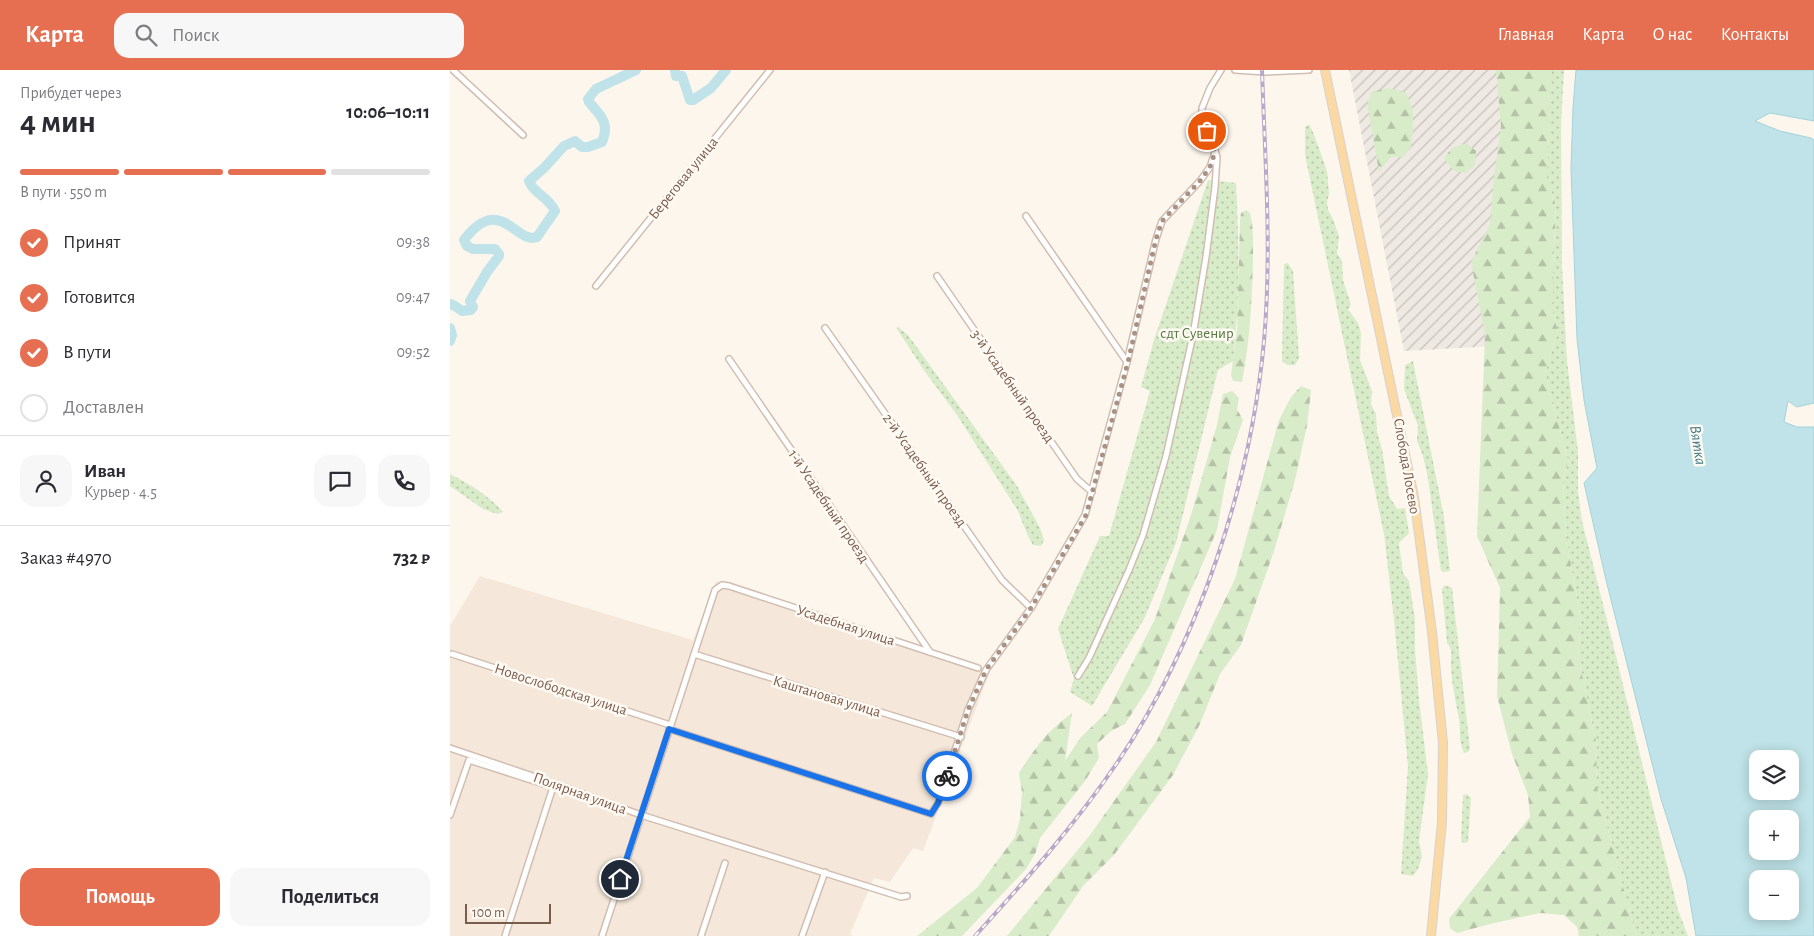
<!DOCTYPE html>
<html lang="ru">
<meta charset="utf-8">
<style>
body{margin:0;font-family:"Alegreya Sans",sans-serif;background:#f7f7f7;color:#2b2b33;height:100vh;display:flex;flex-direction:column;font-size:19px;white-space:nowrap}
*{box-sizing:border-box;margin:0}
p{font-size:16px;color:#7c7c81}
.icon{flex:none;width:28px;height:28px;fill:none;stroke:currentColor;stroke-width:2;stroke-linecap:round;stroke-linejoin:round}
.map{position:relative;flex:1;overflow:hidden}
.details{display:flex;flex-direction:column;background:#fff;width:450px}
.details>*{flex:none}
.buttons{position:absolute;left:1299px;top:680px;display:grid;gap:10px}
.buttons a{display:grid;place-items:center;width:50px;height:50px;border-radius:10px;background:#fff;box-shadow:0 2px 12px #0003;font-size:25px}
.scale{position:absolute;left:15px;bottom:12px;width:86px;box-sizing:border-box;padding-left:5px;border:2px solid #7a5c4d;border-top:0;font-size:14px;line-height:18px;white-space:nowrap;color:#7a5c4d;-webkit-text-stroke:4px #fffaf3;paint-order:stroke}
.pin{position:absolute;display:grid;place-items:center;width:42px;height:42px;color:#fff;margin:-21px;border:2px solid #fff;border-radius:50%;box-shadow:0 1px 5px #0007}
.courier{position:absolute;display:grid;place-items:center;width:50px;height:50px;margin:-25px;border:4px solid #1a73e8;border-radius:50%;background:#fff;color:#222;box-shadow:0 1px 6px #0007}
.head em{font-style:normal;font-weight:700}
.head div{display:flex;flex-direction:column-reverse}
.head{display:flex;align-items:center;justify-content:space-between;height:85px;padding:0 20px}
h1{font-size:32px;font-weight:700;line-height:38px}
.bar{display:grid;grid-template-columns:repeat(4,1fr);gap:8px 5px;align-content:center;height:60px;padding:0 20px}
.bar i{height:6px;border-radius:4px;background:#e1e1e2}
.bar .selected{background:#e76f51}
.bar p{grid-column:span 4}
.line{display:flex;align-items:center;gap:12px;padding:0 20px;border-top:1px solid #e1e1e2}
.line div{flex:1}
.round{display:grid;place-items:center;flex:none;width:52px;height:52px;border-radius:15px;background:#f7f7f7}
ol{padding:0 20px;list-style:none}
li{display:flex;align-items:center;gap:15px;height:55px}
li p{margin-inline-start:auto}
li .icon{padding:5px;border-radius:50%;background:#e76f51;color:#fff;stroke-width:4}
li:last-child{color:#7c7c81}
li i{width:28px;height:28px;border:2px solid #e1e1e2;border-radius:50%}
.cta{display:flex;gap:10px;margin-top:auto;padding:10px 20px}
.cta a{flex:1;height:58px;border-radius:15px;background:#e76f51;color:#fff;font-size:20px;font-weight:700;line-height:58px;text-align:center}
.cta a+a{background:#f7f7f7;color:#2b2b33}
header{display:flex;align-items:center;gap:30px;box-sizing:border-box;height:70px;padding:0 25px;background:#e76f51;color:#fff}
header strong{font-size:24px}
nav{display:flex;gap:28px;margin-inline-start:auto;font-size:18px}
.search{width:350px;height:45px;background:#f7f7f7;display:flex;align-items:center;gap:12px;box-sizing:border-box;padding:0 18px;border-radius:15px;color:#7c7c81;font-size:19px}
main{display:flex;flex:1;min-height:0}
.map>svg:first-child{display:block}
</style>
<header>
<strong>Карта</strong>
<div class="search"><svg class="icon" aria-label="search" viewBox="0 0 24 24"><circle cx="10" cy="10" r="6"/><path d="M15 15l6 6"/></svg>Поиск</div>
<nav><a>Главная</a><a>Карта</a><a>О нас</a><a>Контакты</a></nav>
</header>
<main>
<section class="details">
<div class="head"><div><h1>4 мин</h1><p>Прибудет через</p></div><em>10:06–10:11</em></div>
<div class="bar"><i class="selected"></i><i class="selected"></i><i class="selected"></i><i></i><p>В пути · 550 m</p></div>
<ol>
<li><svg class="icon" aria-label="check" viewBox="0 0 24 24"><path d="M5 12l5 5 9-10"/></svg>Принят<p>09:38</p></li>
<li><svg class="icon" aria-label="check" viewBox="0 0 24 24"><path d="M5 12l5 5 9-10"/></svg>Готовится<p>09:47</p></li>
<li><svg class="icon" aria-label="check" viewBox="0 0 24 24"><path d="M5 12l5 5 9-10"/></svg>В пути<p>09:52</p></li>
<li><i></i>Доставлен</li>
</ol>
<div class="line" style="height:90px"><a class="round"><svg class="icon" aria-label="person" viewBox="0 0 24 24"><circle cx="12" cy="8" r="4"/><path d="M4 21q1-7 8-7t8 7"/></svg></a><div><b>Иван</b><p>Курьер · 4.5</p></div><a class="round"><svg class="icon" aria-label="chat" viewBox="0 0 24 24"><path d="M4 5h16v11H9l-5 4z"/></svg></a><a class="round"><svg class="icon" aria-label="phone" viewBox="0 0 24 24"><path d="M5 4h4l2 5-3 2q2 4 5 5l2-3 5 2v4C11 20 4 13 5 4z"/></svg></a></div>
<div class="line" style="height:65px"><div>Заказ #4970</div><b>732 ₽</b></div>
<div class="cta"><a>Помощь</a><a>Поделиться</a></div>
</section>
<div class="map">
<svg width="1364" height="866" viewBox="0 0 1364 866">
<defs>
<pattern id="industrial-furrows" width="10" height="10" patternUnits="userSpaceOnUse" patternTransform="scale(1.25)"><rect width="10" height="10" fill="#efe9e4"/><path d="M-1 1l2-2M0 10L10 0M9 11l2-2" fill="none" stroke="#c7c0bb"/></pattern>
<pattern id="grass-dots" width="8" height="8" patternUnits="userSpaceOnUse" patternTransform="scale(1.25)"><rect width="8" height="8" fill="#d8ecc9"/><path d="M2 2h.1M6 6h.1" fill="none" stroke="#b4c2a5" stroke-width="1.8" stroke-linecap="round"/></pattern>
<pattern id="forest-firs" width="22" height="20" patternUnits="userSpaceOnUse" patternTransform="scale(1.25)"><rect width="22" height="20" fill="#d8ecc9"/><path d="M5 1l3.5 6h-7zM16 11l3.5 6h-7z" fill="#b4c2a5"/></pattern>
</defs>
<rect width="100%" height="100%" fill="#fdf6ec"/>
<polygon fill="#f5e8da" points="30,506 243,570 266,511 540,601 473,781 463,778 440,812 424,808 400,864 403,866 0,866 0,556"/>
<polygon fill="url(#industrial-furrows)" points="899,0 1104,0 1100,273 954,281"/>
<g fill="url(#grass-dots)">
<polygon points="1102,0 1114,0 1111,55 1112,196 1117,291 1128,382 1128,422 1132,451 1163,574 1228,840 1238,866 1186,866 1146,714 1147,676 1128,586 1131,550 1116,468 1113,411 1118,390 1095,303 1108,262 1103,244 1103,198 1106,136 1097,108"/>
<polygon points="859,54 865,67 877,101 879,124 877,132 878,140 883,149 889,166 887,183 892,191 893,210 901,235 898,239 908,253 911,263 910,290 922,321 921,334 926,344 927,362 932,379 939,426 947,439 955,438 959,463 949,473 953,503 959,511 965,549 965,579 969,630 978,704 969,771 972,787 968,799 963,806 951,804 958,696 944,550 934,464 855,85 855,57"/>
<path d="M758 110 786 113C789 173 790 232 783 291L768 300 726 473 694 549 642 636 620 622 624 609 608 559 650 466H659L700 321 691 317 704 270Z"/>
<polygon points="838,193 843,201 849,288 845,295 837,295 832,291 834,194"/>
<polygon points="448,257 458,265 567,416 590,458 594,470 591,476 583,475 577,464 568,441 507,345 473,299 447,259"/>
<polygon points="963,291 994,447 1000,501 995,502 991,501 978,408 973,386 967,371 968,356 954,319 955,295"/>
<path d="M0 404C20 414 38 425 53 442L47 444 33 439 0 416Z"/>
<path d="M995 515 1002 518 1020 679 1018 682 1014 683C1008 669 1011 661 1009 649 1006 632 1002 616 1001 599 1000 589 1004 581 997 573L992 519Z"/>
<polygon points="1017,724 1021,728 1018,772 1014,773 1011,771 1013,725"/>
</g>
<g fill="url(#forest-firs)">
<polygon points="1046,0 1102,0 1097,108 1106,136 1103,198 1103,244 1108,262 1095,303 1118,390 1113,411 1116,468 1131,550 1128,586 1147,676 1146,714 1186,866 1129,866 1127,857 1114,845 1090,843 1040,854 1007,863 1000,858 999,849 1080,747 1078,725 1062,684 1047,626 1050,518 1027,466 1035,265 1021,192 1040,154 1044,108 1051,56"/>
<polygon points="938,18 956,22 963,40 963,62 961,77 953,87 941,87 929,101 917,34 921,22"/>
<polygon points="1017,73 1026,81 1025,95 1016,103 1004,101 994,88 1002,78"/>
<path d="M796 140 800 143C804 158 803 173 803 189 802 229 800 272 792 312L783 311 781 305 787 260 790 151 791 143Z"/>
<polygon points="851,316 861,320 857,356 845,410 824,481 791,575 770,604 750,654 723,705 664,785 633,816 599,866 557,866 640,765 706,672 785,509 829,350 841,327"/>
<path d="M782 321 789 328 787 339 793 350 780 387 767 460 700 615 675 654 661 661 647 674 649 688 635 711 590 768 586 782 576 799 512 866H467L527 818 565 767 570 749 572 722 569 703C585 678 597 661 622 643L615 691 631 667 657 642 705 549 741 445 767 355 773 324Z"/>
</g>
<path fill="#bfe3e8" stroke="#a5d3da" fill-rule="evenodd" d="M1126 0H1364V51L1320 43 1305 51 1330 61 1361 68 1364 70V333L1347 337 1338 331 1334 352 1347 357H1364V866H1246L1236 808 1211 729 1156 510 1134 413 1147 398 1134 330 1127 269 1121 98 1123 38ZM1308 689H1340V721H1308ZM1308 749H1340V781H1308ZM1308 809H1340V841H1308Z"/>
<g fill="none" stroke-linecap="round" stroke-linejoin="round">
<g stroke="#bfe3e8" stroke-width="10">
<polyline points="225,0 226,6 232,6 240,30 243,30 261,18 276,0"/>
<path d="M0 234 5 236 12 241 21 240 23 237 20 231 37 202 49 186V184L45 179H23L17 176 14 170C50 122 66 175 87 167L105 141C100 128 83 123 79 111L94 98 114 76 125 71 132 77H138L152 72C160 53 151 46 139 32L138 29 146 19 186 0"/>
<polyline points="0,258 2,265 0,271"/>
</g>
<g stroke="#d1beb0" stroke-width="8">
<g id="street">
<polyline points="3,0 73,65"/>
<polyline points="785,0 815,2 859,0"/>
<polyline points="576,146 677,292"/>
<polyline points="487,206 627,409 642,422"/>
<polyline points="146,216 320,0"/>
<polyline points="375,258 552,510 581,538"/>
<polyline points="279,289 480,582"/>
<polyline points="2,584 220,655"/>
<polyline points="244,584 511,667"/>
<polyline points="628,606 639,588 679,500 693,465 716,386 743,265 756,187 765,117 767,87 764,77 752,49 752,38 760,18 771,0"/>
<polyline points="219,659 481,744 488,733 518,640 536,600 581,538 635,445 677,292 706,169 712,151 750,111 760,97 765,82"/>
<polyline points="0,678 109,715 191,745 451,827 457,826"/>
<polyline points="0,745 19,690 103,717 55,866"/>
<polyline points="152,866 265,520 272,515 279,516 528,598"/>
<polyline points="251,866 275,793"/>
<polyline points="352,866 375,802"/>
</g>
</g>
<g stroke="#dad1cd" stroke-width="10">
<polyline id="primary" points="875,0 964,427 982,562 993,673 992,752 981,866"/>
</g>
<use href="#street" stroke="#fff" stroke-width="5"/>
<use href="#primary" stroke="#fbd9a5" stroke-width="8"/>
<g stroke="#b9a8c9" stroke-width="4">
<path id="rail" d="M525 866C575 811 625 755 667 693 748 574 801 414 814 271 822 181 815 90 812 0"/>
</g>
<use href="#rail" stroke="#fffaf3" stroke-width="2" stroke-dasharray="5.5" stroke-linecap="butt"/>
</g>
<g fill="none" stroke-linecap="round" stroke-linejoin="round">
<polyline stroke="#a89285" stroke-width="5" stroke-dasharray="0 9" points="497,706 518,640 536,600 581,538 636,445 678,292 706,169 712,151 750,111 760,97 765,82 757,61"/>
<polyline stroke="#1a73e8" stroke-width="6" points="170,809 219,659 481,744 488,733 497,706"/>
</g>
<g text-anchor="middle" stroke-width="5" stroke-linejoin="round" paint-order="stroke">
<g font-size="15" fill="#7a5c4d" stroke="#fffaf3">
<text transform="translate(233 108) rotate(-51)" y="5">Береговая улица</text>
<text transform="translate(563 316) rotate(55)" y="5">3-й Усадебный проезд</text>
<text transform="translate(957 396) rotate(80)" y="5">Слобода Лосево</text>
<text transform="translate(475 400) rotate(55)" y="5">2-й Усадебный проезд</text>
<text transform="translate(379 436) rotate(56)" y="5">1-й Усадебный проезд</text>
<text transform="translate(396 555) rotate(18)" y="5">Усадебная улица</text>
<text transform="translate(111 619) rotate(18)" y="5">Новослободская улица</text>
<text transform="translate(377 626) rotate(17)" y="5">Каштановая улица</text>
<text transform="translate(130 723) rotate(20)" y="5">Полярная улица</text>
</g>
<g font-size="15" fill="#537a41" stroke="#fffaf3">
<text x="747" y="268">сдт Сувенир</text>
</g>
<g font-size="16" font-style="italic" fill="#437c86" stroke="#fffaf3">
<text transform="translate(1249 375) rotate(81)" y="6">Вятка</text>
</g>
</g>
</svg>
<div class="buttons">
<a><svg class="icon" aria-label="layers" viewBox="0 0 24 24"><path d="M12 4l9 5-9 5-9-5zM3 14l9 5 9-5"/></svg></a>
<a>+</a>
<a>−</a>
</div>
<div class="scale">100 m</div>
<div class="pin" style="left:757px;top:61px;background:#ea580c"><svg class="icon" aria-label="bag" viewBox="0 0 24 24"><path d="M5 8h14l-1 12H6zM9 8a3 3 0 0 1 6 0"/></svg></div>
<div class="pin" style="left:170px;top:809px;background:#1f2937"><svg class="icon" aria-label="home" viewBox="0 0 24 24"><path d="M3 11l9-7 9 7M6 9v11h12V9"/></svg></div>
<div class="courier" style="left:497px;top:706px"><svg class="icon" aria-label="bike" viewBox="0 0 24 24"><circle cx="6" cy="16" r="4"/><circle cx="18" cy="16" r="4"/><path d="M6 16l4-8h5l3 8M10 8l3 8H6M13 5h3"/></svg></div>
</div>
</main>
